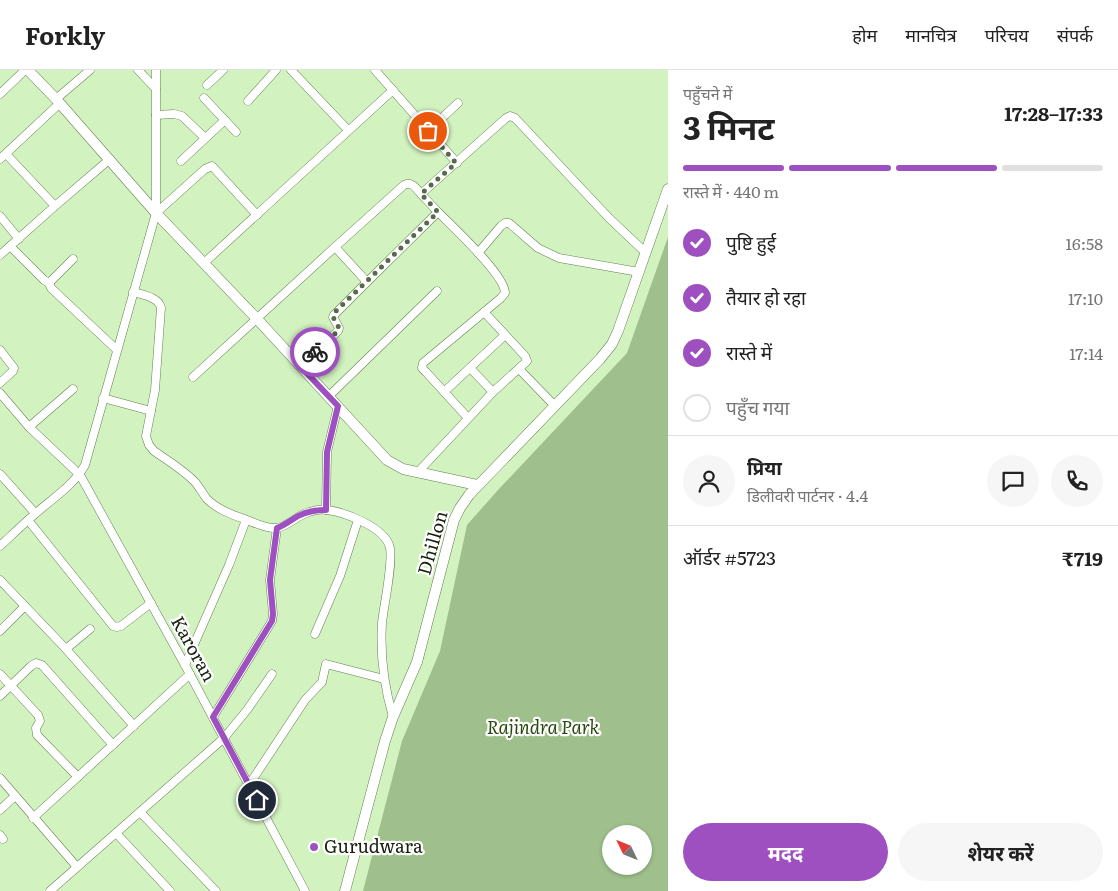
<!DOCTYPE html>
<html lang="hi">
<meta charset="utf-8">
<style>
body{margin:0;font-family:Literata,"Noto Sans Devanagari",serif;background:#f6f6f6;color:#222;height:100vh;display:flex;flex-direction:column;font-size:19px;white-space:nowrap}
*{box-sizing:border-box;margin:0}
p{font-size:16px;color:#767676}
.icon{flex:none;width:28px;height:28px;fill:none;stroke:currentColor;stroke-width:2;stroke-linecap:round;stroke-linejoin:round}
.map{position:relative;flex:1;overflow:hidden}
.details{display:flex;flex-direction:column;background:#fff;width:450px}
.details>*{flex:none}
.needle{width:32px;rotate:313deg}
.fabs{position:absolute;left:602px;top:755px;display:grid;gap:10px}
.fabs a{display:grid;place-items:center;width:50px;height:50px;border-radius:50%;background:#fff;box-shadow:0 1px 4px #0004;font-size:25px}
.pin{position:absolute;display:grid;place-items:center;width:42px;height:42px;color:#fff;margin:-21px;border:2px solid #fff;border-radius:50%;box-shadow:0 1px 5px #0007}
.courier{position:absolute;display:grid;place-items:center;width:50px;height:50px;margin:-25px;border:4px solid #9e50c1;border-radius:50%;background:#fff;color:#222;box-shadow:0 1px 6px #0007}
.summary em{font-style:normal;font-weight:700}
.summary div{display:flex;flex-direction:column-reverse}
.summary{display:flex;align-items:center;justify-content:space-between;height:85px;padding:0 15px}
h1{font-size:32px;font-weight:700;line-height:38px}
.bar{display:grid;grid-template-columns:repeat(4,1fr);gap:8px 5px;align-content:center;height:60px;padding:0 15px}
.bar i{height:6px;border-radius:4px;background:#e0e0e0}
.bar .current{background:#9e50c1}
.bar p{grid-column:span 4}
.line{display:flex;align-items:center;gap:12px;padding:0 15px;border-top:1px solid #e0e0e0}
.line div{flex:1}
.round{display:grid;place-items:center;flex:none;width:52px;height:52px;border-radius:26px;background:#f6f6f6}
ol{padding:0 15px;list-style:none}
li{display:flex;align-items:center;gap:15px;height:55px}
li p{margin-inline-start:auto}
li .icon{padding:5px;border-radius:50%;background:#9e50c1;color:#fff;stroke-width:4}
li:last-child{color:#767676}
li i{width:28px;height:28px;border:2px solid #e0e0e0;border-radius:50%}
.action{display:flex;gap:10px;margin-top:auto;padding:10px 15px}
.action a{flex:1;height:58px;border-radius:30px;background:#9e50c1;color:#fff;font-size:20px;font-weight:700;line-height:58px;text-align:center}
.action a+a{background:#f6f6f6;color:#222}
header{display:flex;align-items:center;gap:30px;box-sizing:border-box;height:70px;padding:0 25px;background:#fff;border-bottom:1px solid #e0e0e0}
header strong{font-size:24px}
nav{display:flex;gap:28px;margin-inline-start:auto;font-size:18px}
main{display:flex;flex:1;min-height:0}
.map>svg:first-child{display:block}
</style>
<header>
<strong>Forkly</strong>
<nav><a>होम</a><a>मानचित्र</a><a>परिचय</a><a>संपर्क</a></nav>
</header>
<main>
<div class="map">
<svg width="668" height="821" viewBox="0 0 668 821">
<rect width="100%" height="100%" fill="#d2f2bf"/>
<path fill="#9fc08c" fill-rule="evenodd" d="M668 167V821H363L402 671 440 581 467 455 498 420 627 283ZM611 764H644V796H611Z"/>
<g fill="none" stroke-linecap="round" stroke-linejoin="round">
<g stroke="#648153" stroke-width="9">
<g id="minor">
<polyline points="138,0 156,19"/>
<polyline points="291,0 348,60"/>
<polyline points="375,0 457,93"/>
<polyline points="207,15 223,0"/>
<polyline points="0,24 25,0"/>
<polyline points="204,28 236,62"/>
<polyline points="56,29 90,0"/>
<polyline points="248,31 276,0"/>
<polyline points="156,45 174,44 182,46 205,68"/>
<polyline points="428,61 458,33"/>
<polyline points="6,84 55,136"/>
<polyline points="0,89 60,33"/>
<polyline points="181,91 225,50"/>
<path d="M438 142C453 157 505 205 505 223L501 228 423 293 422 298 426 302 468 348"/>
<polyline points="156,143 205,99 212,96 257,145"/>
<polyline points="0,146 19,169"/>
<polyline points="10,176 44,210 49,213 51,218 117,280"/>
<path d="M335 177 404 115C411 111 416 118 421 124"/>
<polyline points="478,183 501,156 505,153 509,153 538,178 559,188 639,202"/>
<polyline points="0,185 55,136 110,89"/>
<polyline points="204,193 393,20"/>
<polyline points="49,213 73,189"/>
<path d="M133 222C143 225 159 227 161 238L155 320 146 366 149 375 154 381C167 390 182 399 194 411 199 416 202 423 207 429 218 440 233 445 247 450 255 453 267 459 276 458 288 457 297 445 309 442 315 440 322 439 328 440 347 443 386 458 390 478 393 495 384 534 382 553 380 585 384 616 393 647"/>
<polyline points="0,280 14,298 13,301 0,313"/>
<polyline points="300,296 338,261 339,258 333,247 334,245 367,212"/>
<polyline points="470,298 493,322"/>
<polyline points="519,299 555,336"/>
<polyline points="193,307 335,177 367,212 438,142 421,124 506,48 510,46 515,48 609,148 646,183"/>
<polyline points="444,322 505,265"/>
<polyline points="0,323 29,357 80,405 185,595 305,821"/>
<polyline points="329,326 437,221"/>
<polyline points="103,328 151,341"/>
<polyline points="29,357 73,319"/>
<polyline points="418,402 493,322 527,291 525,286 484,242"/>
<polyline points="0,404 35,443"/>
<polyline points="326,440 327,382 338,336"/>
<polyline points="28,450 113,556 117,557 121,556 151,533"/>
<path d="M0 476C12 465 23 454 35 444 53 428 73 416 85 395L156 143V0"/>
<polyline points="0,510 66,579"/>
<polyline points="90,559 66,579 134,656"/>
<polyline points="0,561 25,536"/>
<polyline points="315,564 340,506 358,450"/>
<polyline points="185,595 229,495 246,450"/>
<polyline points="0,604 38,645 40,651 36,658 37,665 78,707"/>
<polyline points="0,626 31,596 36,593 42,595 113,675"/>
<polyline points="213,647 272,551 273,544 270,510 277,458"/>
<polyline points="0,708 77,797"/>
<polyline points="249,715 305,630 322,612 326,594 384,609"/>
<polyline points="0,740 15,726"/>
<polyline points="140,742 216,821"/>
<polyline points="33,748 190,604"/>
<polyline points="116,763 170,821"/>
<polyline points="0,765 3,769"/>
<polyline points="50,821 224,668 247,640 272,604"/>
</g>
</g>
<g stroke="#648153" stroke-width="11">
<g id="tertiary">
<polyline points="28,0 56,29 156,143 257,249 387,390 403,399 477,415"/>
<polyline points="345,821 385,671 393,647 417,592 454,450 460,438 469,425 600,289 612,274 618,261 668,119"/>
</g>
</g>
<use href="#minor" stroke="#fff" stroke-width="8"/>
<use href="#tertiary" stroke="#fff" stroke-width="10"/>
</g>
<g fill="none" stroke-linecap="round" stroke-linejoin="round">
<polyline stroke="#586a4c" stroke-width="5" stroke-dasharray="0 9" points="315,282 338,261 339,258 333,247 335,242 438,142 421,124 456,93 428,61"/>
<path stroke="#9e50c1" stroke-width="6" d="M257 730 213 647 272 551 273 544 270 510 277 458C285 455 291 450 298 446 307 441 317 440 326 440L327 382 338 336 300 296 315 282"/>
</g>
<circle fill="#9e50c1" stroke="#fff" stroke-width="2" cx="314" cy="777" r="5"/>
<g text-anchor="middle" stroke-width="4.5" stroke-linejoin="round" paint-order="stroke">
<g font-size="18" fill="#16210e" stroke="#fff">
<text transform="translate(433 473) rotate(-74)" y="6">Dhillon</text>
<text transform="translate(193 579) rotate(61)" y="6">Karoran</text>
</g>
<g font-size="18" font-style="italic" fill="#294a0e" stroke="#fff">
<text x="543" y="664">Rajindra Park</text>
</g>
<g font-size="18" fill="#16210e" stroke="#fff" text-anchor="start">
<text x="324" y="783">Gurudwara</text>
</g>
</g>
</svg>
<div class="fabs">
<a><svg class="needle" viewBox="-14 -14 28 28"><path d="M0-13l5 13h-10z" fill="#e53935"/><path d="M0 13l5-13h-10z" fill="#767676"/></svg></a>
</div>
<div class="pin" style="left:428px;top:61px;background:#ea580c"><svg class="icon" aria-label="bag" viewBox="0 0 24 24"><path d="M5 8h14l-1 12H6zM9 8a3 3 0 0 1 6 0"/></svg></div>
<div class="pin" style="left:257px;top:730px;background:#1f2937"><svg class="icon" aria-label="home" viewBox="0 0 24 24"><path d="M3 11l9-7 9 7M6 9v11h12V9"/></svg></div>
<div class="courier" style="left:315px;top:282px"><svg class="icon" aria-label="bike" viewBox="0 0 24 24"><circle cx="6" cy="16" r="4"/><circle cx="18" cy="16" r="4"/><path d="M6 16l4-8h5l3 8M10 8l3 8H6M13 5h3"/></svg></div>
</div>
<section class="details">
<div class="summary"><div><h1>3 मिनट</h1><p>पहुँचने में</p></div><em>17:28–17:33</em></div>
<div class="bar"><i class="current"></i><i class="current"></i><i class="current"></i><i></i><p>रास्ते में · 440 m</p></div>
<ol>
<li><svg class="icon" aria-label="check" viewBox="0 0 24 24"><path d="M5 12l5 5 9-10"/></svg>पुष्टि हुई<p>16:58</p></li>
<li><svg class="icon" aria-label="check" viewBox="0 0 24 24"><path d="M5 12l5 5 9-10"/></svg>तैयार हो रहा<p>17:10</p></li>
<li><svg class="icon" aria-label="check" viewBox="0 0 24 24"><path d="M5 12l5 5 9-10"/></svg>रास्ते में<p>17:14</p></li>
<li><i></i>पहुँच गया</li>
</ol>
<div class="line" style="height:90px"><a class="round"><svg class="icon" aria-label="person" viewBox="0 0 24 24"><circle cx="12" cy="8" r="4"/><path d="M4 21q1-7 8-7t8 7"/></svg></a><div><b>प्रिया</b><p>डिलीवरी पार्टनर · 4.4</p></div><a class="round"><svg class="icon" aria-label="chat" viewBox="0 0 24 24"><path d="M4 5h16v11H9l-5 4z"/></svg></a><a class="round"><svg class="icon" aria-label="phone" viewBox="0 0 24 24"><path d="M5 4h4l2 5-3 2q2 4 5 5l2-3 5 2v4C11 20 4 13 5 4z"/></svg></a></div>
<div class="line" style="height:65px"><div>ऑर्डर #5723</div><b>₹719</b></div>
<div class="action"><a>मदद</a><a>शेयर करें</a></div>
</section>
</main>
